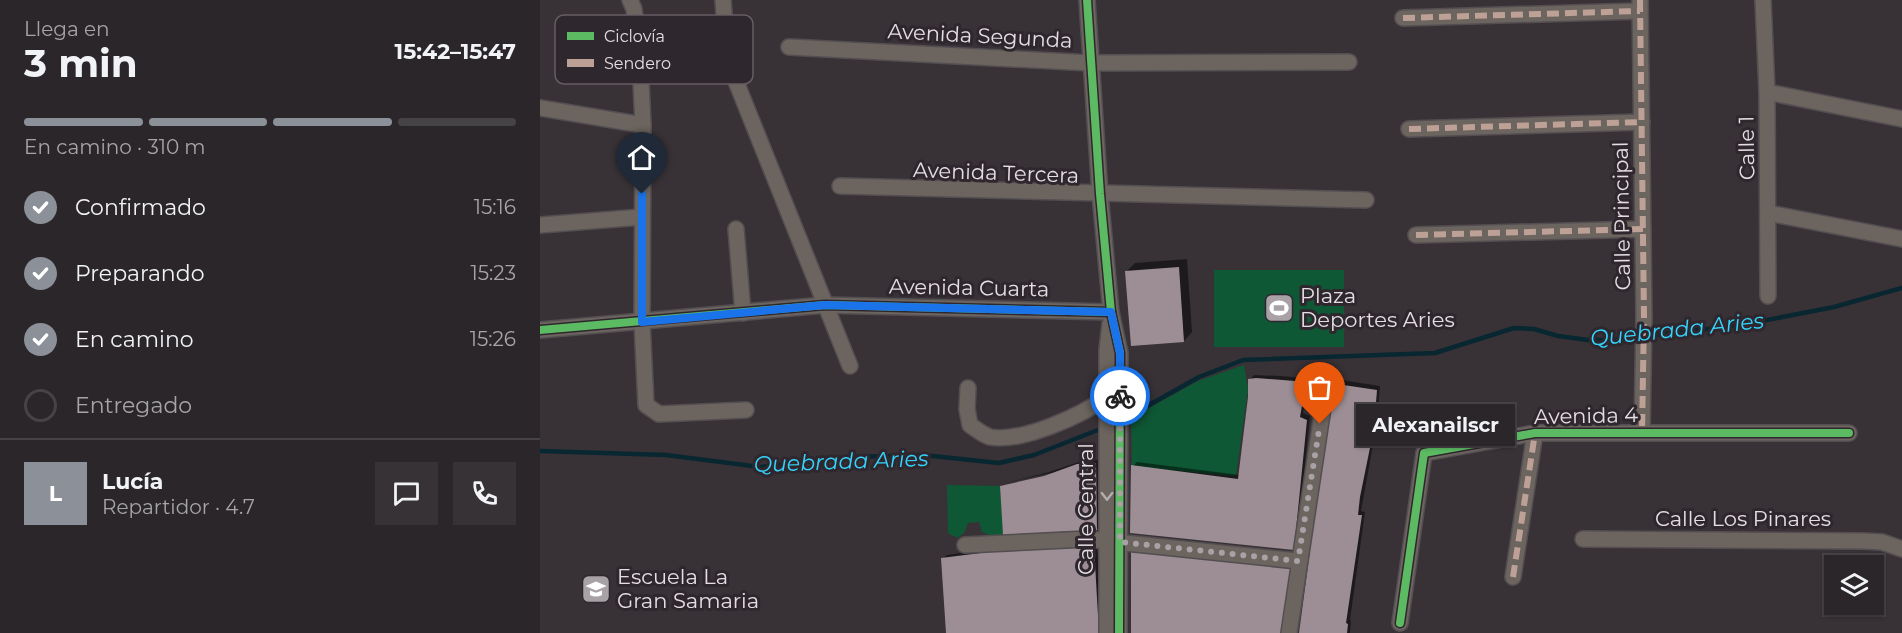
<!DOCTYPE html>
<html lang="es">
<meta charset="utf-8">
<style>
body{margin:0;font-family:Montserrat,sans-serif;background:#363235;color:#f1f3f6;height:100vh;display:flex;flex-direction:column;font-size:22px;white-space:nowrap}
*{box-sizing:border-box;margin:0}
p{font-size:20px;color:#a5a5a8}
.icon{flex:none;width:33px;height:33px;fill:none;stroke:currentColor;stroke-width:2;stroke-linecap:round;stroke-linejoin:round}
.map{position:relative;flex:1;overflow:hidden}
.sheet{display:flex;flex-direction:column;background:#2a2629;width:540px}
.sheet>*{flex:none}
.buttons{position:absolute;left:1284px;top:555px;display:grid;gap:12px}
.buttons a{display:grid;place-items:center;width:60px;height:60px;border-radius:0px;background:#2a2629;box-shadow:0 2px 4px #0004,0 0 0 2px #464346;font-size:30px}
.pin{position:absolute;display:grid;place-items:center;width:51px;height:51px;color:#fff;margin:-62px -26px;border-radius:50% 50% 50% 0;rotate:-45deg;box-shadow:0 0 6px #0007}
.pin .icon{rotate:45deg}
.courier{position:absolute;display:grid;place-items:center;width:60px;height:60px;margin:-30px;border:4px solid #1a73e8;border-radius:50%;background:#fff;color:#222;box-shadow:0 2px 8px #0007}
.bubble{position:absolute;height:42px;border-radius:0px;background:#2a2629;box-shadow:0 2px 4px #0004,0 0 0 2px #464346;font-size:20px;font-weight:700;line-height:42px;text-align:center}
.summary em{font-style:normal;font-weight:700}
.summary div{display:flex;flex-direction:column-reverse}
.summary{display:flex;align-items:center;justify-content:space-between;height:102px;padding:0 24px}
h1{font-size:39px;font-weight:700;line-height:45px}
.bar{display:grid;grid-template-columns:repeat(4,1fr);gap:9px 6px;align-content:center;height:72px;padding:0 24px}
.bar i{height:8px;border-radius:4px;background:#464346}
.bar .current{background:#8c9099}
.bar p{grid-column:span 4}
.line{display:flex;align-items:center;gap:15px;padding:0 24px;border-top:2px solid #464346}
.line div{flex:1}
.round{display:grid;place-items:center;flex:none;width:63px;height:63px;border-radius:0px;background:#363235}
ol{padding:0 24px;list-style:none}
li{display:flex;align-items:center;gap:18px;height:66px}
li p{margin-inline-start:auto}
li .icon{padding:6px;border-radius:50%;background:#8c9099;color:#fff;stroke-width:4}
li:last-child{color:#a5a5a8}
li i{width:33px;height:33px;border:3px solid #464346;border-radius:50%}
main{display:flex;flex:1;min-height:0}
.map>svg:first-child{display:block}
</style>
<main>
<section class="sheet">
<div class="summary"><div><h1>3 min</h1><p>Llega en</p></div><em>15:42–15:47</em></div>
<div class="bar"><i class="current"></i><i class="current"></i><i class="current"></i><i></i><p>En camino · 310 m</p></div>
<ol>
<li><svg class="icon" aria-label="check" viewBox="0 0 24 24"><path d="M5 12l5 5 9-10"/></svg>Confirmado<p>15:16</p></li>
<li><svg class="icon" aria-label="check" viewBox="0 0 24 24"><path d="M5 12l5 5 9-10"/></svg>Preparando<p>15:23</p></li>
<li><svg class="icon" aria-label="check" viewBox="0 0 24 24"><path d="M5 12l5 5 9-10"/></svg>En camino<p>15:26</p></li>
<li><i></i>Entregado</li>
</ol>
<div class="line" style="height:108px"><b class="round" style="background:#8c9099;color:#fff">L</b><div><b>Lucía</b><p>Repartidor · 4.7</p></div><a class="round"><svg class="icon" aria-label="chat" viewBox="0 0 24 24"><path d="M4 5h16v11H9l-5 4z"/></svg></a><a class="round"><svg class="icon" aria-label="phone" viewBox="0 0 24 24"><path d="M5 4h4l2 5-3 2q2 4 5 5l2-3 5 2v4C11 20 4 13 5 4z"/></svg></a></div>
</section>
<div class="map">
<svg width="1362" height="633" viewBox="0 0 1362 633">
<rect width="100%" height="100%" fill="#383237"/>
<g fill="#0f5835">
<rect x="674" y="270" width="130" height="77"/>
<polygon points="704,365 708,389 696,476 592,467 591,418 658,381"/>
<polygon points="407,485 460,486 463,535 449,535 442,532 439,522 428,523 424,533 417,538 408,533"/>
</g>
<g fill="#0007">
<polygon points="647,259 652,332 644,341 587,271 595,263"/>
<polygon points="714,375 741,376 783,380 774,395 766,397 763,413 770,416 757,544 753,548 593,466 597,462 700,475 709,397 710,380"/>
<polygon points="795,379 840,386 837,423 821,511 825,512 810,620 811,620 810,633 762,633 792,401 791,383"/>
<polygon points="559,460 561,525 557,529 462,486 464,484 464,486 511,476 511,473 465,483 509,472 542,461"/>
<polygon points="557,543 563,633 408,633 403,559 407,555 454,548"/>
<polygon points="596,549 756,563 592,633 592,553"/>
</g>
<g fill="none" stroke-linecap="round" stroke-linejoin="round">
<g stroke="#082731" stroke-width="4.5">
<polyline points="584,419 659,377 703,360 895,353 974,328 994,329 1018,336 1048,340 1074,340 1201,325 1294,307 1362,288"/>
<polyline points="0,451 126,455 220,467 310,457 383,455 459,463 494,455 563,428"/>
</g>
</g>
<g fill="#9c8e94">
<polygon points="639,267 644,342 591,346 585,271"/>
<polygon points="716,378 780,383 774,396 763,400 760,417 767,420 754,550 590,533 591,465 698,479 708,397 708,379"/>
<polygon points="790,383 837,390 834,428 820,497 818,515 822,515 806,623 808,624 807,633 759,633 790,401"/>
<polygon points="556,463 557,530 463,535 460,486 504,476 537,464"/>
<polygon points="554,546 559,633 406,633 401,558 449,552"/>
<polygon points="591,552 753,566 744,633 591,633"/>
</g>
<g fill="none" stroke-linecap="round" stroke-linejoin="round">
<g stroke="#534e52" stroke-width="18">
<g id="minor">
<polyline points="90,0 94,9 100,60 103,125 102,322 106,405 119,414 206,410"/>
<polyline points="183,0 186,40 195,79 310,366"/>
<polyline points="547,0 560,194 571,312 580,353 579,633"/>
<polyline points="1100,0 1104,317 1102,432"/>
<polyline points="1223,0 1227,92 1228,296"/>
<polyline points="863,18 1100,11"/>
<polyline points="249,47 551,63 809,62"/>
<polyline points="1227,92 1362,119"/>
<polyline points="0,108 103,125"/>
<polyline points="869,129 1102,122"/>
<polyline points="300,186 826,200"/>
<polyline points="1228,213 1362,239"/>
<polyline points="0,225 102,217"/>
<polyline points="196,229 203,313"/>
<polyline points="876,235 1103,229"/>
<polyline points="0,330 285,305 571,312"/>
<path d="M428 388 427 409 430 425C436 429 443 435 450 437 482 443 543 415 568 396"/>
<polyline points="1043,539 1323,541 1342,542 1362,549"/>
<polyline points="425,545 547,539 758,561"/>
<polyline points="973,577 995,433"/>
<polyline points="860,623 884,453 995,433 1309,433"/>
<polyline points="567,633 567,350 570,324"/>
<polyline points="749,633 784,401"/>
</g>
</g>
<use href="#minor" stroke="#6c645e" stroke-width="15"/>
<g stroke="#bda197" stroke-width="6" stroke-dasharray="12 6" stroke-linecap="butt">
<polyline points="1100,0 1104,317 1102,432"/>
<polyline points="863,18 1100,11"/>
<polyline points="869,129 1102,122"/>
<polyline points="876,235 1103,229"/>
<polyline points="973,577 995,433"/>
</g>
<g stroke="#2f272e" stroke-width="11">
<g id="cycleway">
<polyline points="547,0 560,194 571,312 580,353 579,633"/>
<polyline points="0,330 285,305 571,312"/>
<polyline points="860,623 884,453 995,433 1309,433"/>
</g>
</g>
<use href="#cycleway" stroke="#5cba63" stroke-width="8"/>
</g>
<defs><path id="oneway-chevron" d="M-2-3.5L2.5 0L-2 3.5" fill="none" stroke-width="1.6" stroke-linecap="round" stroke-linejoin="round" transform="scale(1.5)"/></defs>
<use stroke="#b4adae" href="#oneway-chevron" transform="translate(567 496) rotate(90)"/>
<g fill="none" stroke-linecap="round" stroke-linejoin="round">
<polyline stroke="#a8a2a7" stroke-width="6" stroke-dasharray="0 10.8" points="580,396 580,542 758,561 780,424"/>
<polyline stroke="#1a73e8" stroke-width="8" points="102,194 102,322 285,305 571,312 580,353 580,396"/>
</g>
<defs>
<g id="stadium-square" transform="scale(1.5)"><rect x="-9" y="-9" width="18" height="18" rx="4" fill="#a8a2a7" stroke="#2f272e"/><path d="M0-5a6.5 5 0 1 0 0 10a6.5 5 0 1 0 0-10ZM-3.5-1.8h7v3.6h-7Z" fill="#fff"/></g>
<g id="school-square" transform="scale(1.5)"><rect x="-9" y="-9" width="18" height="18" rx="4" fill="#a8a2a7" stroke="#2f272e"/><path d="M0-5L7-2L0 1L-7-2ZM-4 1L0 2.5L4 1V4Q0 6-4 4Z" fill="#fff"/></g>
</defs>
<g fill-rule="evenodd">
<use href="#stadium-square" x="739" y="308"/>
<use href="#school-square" x="56" y="589"/>
</g>
<g text-anchor="middle" stroke-width="6" stroke-linejoin="round" paint-order="stroke">
<g font-size="21" fill="#e4dee3" stroke="#2f272e">
<text transform="translate(440 36) rotate(3)" y="7">Avenida Segunda</text>
<text transform="translate(1207 148) rotate(-91)" y="7">Calle 1</text>
<text transform="translate(456 173) rotate(2)" y="7">Avenida Tercera</text>
<text transform="translate(1082 216) rotate(-91)" y="7">Calle Principal</text>
<text transform="translate(429 288) rotate(1)" y="7">Avenida Cuarta</text>
<text transform="translate(1046 416) rotate(-1)" y="7">Avenida 4</text>
<text transform="translate(546 509) rotate(-90)" y="7">Calle Central</text>
<text x="1203" y="526">Calle Los Pinares</text>
</g>
<g font-size="21" fill="#e4dee3" stroke="#2f272e" text-anchor="start">
<text x="760" y="303">Plaza<tspan x="760" dy="24">Deportes Aries</tspan></text>
<text x="77" y="584">Escuela La<tspan x="77" dy="24">Gran Samaria</tspan></text>
</g>
<g font-size="22" font-style="italic" fill="#34d4fd" stroke="#2f272e">
<text transform="translate(1137 329) rotate(-6)" y="8">Quebrada Aries</text>
<text transform="translate(301 461) rotate(-2)" y="8">Quebrada Aries</text>
</g>
</g>
<rect x="15" y="15" width="198" height="69" rx="9" fill="#2f272e" stroke="#655e64" stroke-width="1.5"/>
<rect x="27" y="32" width="27" height="8" fill="#5cba63"/>
<rect x="27" y="59" width="27" height="8" fill="#bda197"/>
<g font-size="16" fill="#e4dee3">
<text x="64" y="42">Ciclovía</text>
<text x="64" y="69">Sendero</text>
</g>
</svg>
<div class="buttons">
<a><svg class="icon" aria-label="layers" viewBox="0 0 24 24"><path d="M12 4l9 5-9 5-9-5zM3 14l9 5 9-5"/></svg></a>
</div>
<div class="pin" style="left:780px;top:424px;background:#ea580c"><svg class="icon" aria-label="bag" viewBox="0 0 24 24"><path d="M5 8h14l-1 12H6zM9 8a3 3 0 0 1 6 0"/></svg></div>
<div class="pin" style="left:102px;top:194px;background:#1f2937"><svg class="icon" aria-label="home" viewBox="0 0 24 24"><path d="M3 11l9-7 9 7M6 9v11h12V9"/></svg></div>
<div class="courier" style="left:580px;top:396px"><svg class="icon" aria-label="bike" viewBox="0 0 24 24"><circle cx="6" cy="16" r="4"/><circle cx="18" cy="16" r="4"/><path d="M6 16l4-8h5l3 8M10 8l3 8H6M13 5h3"/></svg></div>
<div class="bubble" style="left:816px;top:404px;width:159px">Alexanailscr</div>
</div>
</main>
